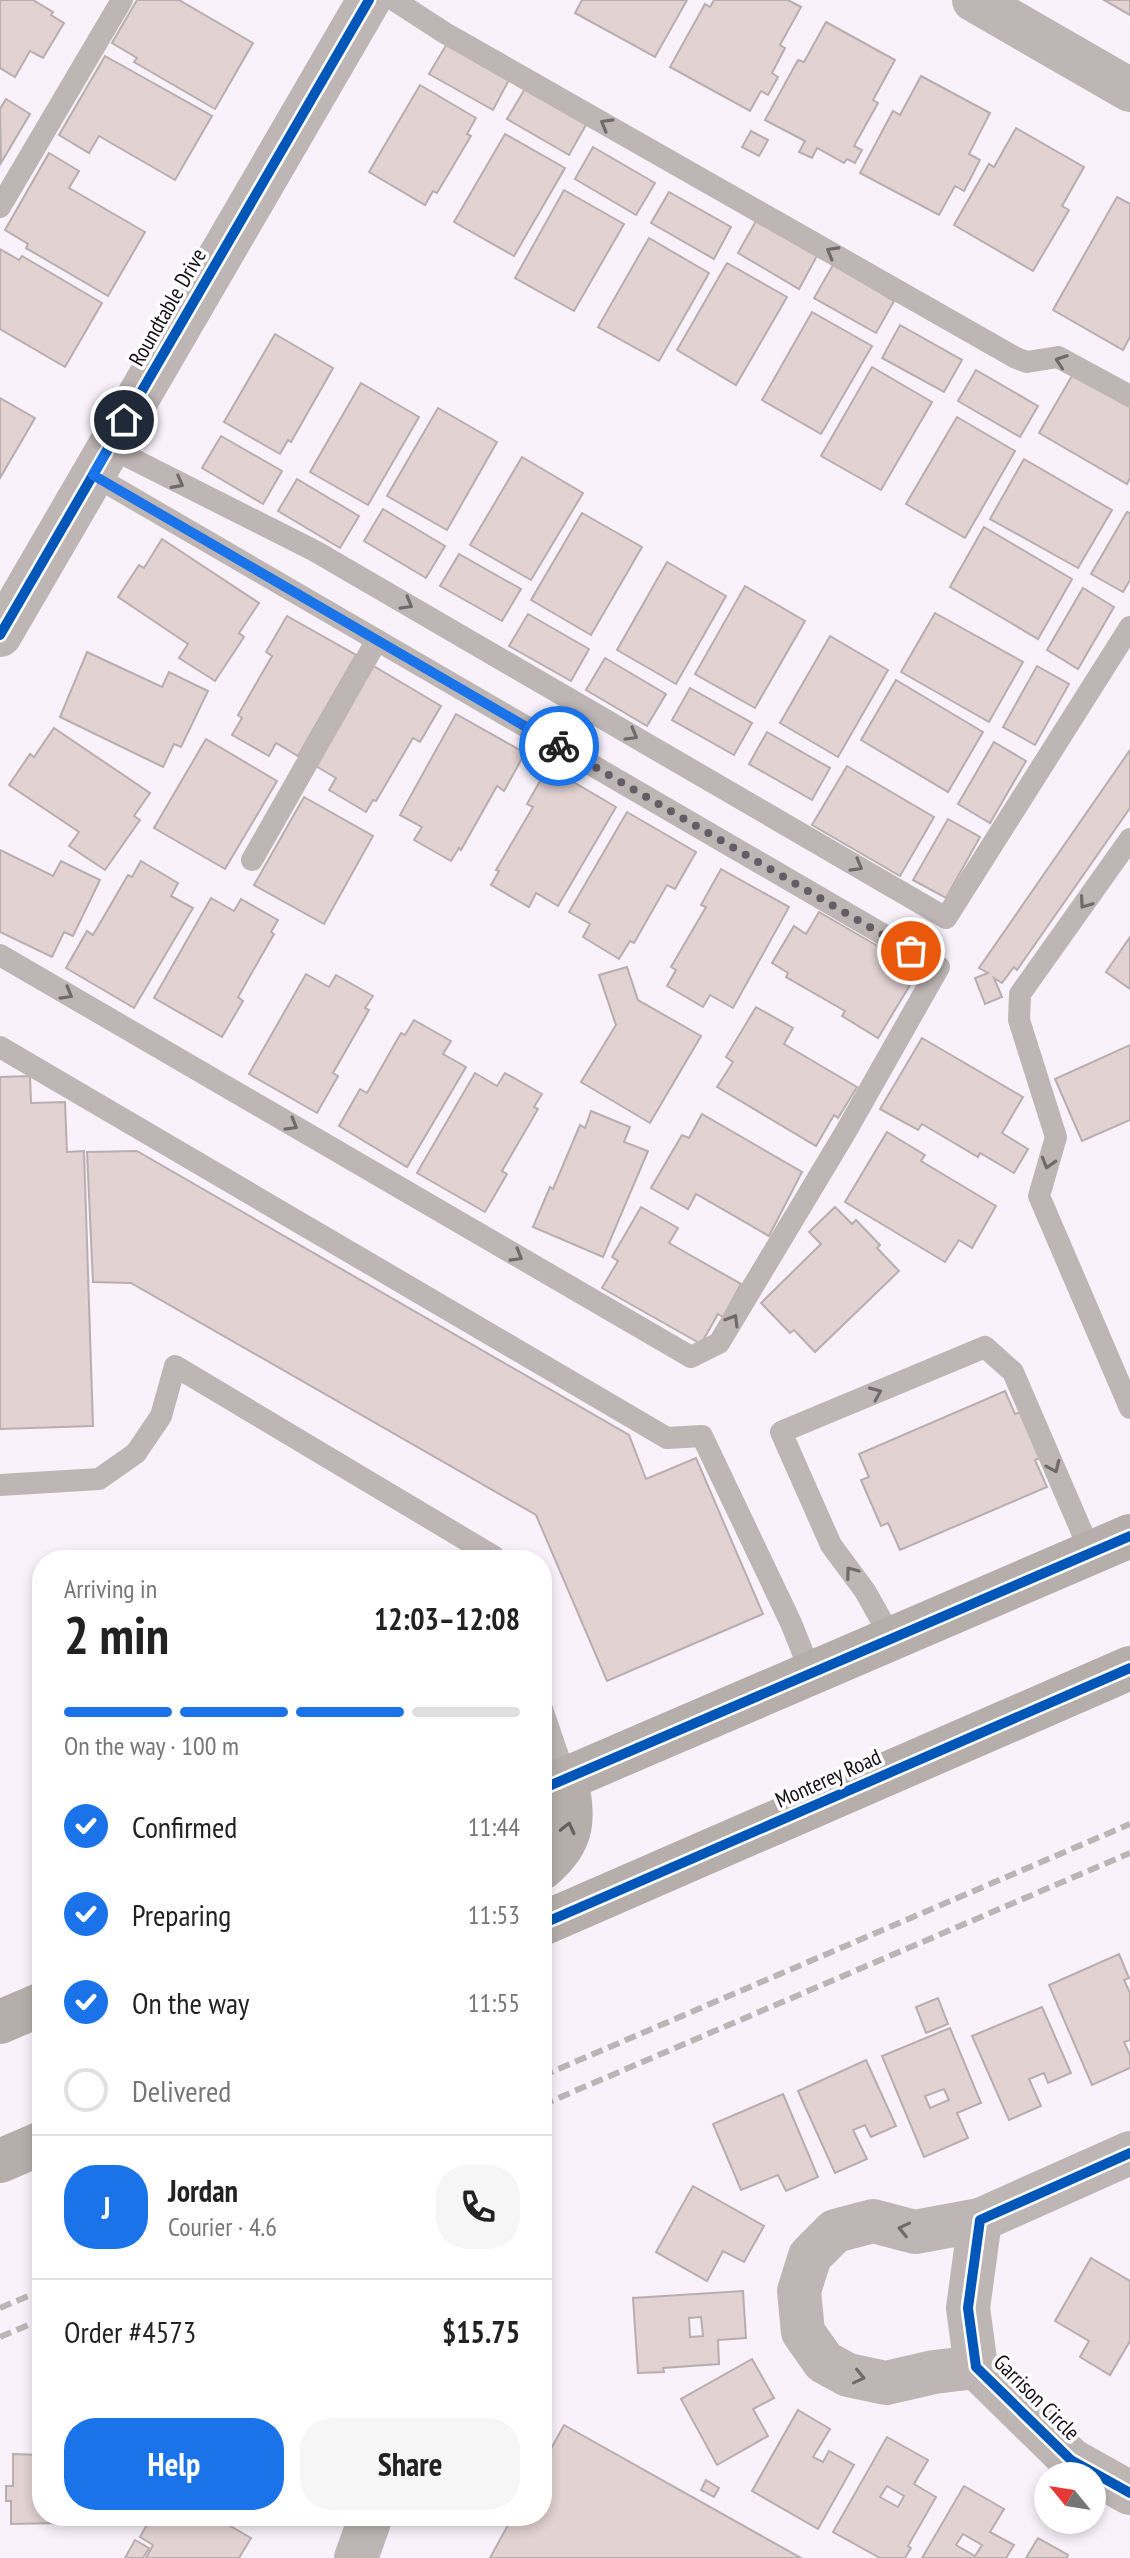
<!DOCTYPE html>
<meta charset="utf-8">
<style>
body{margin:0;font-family:"PT Sans Narrow",sans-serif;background:#f6f6f6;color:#222;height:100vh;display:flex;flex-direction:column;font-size:30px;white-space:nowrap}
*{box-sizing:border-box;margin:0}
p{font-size:26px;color:#767676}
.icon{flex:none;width:44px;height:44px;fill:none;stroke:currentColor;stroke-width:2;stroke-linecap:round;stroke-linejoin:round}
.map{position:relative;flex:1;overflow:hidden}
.details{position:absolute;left:32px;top:1550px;width:520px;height:976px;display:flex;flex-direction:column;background:#fff;border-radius:32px;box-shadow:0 4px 12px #0003}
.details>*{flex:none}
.needle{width:52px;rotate:300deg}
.fabs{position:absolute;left:1034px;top:2462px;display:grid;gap:16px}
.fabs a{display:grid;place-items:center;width:72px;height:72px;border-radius:50%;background:#fff;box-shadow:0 4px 12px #0003;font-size:40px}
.pin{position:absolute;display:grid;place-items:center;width:68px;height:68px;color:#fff;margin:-34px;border:4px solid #fff;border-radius:50%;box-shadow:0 2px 8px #0007}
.courier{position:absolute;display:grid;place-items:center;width:80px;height:80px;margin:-40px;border:6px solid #1a73e8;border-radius:50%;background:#fff;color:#222;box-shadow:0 2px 10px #0007}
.headline em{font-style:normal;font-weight:600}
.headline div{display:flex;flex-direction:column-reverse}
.headline{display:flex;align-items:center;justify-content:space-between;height:136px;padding:0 32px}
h1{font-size:52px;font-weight:600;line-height:60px}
.bar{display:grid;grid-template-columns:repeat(4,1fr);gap:12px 8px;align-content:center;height:96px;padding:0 32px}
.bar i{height:10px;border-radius:6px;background:#e0e0e0}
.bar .current{background:#1a73e8}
.bar p{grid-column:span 4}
.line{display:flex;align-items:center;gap:20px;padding:0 32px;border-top:2px solid #e0e0e0}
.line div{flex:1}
.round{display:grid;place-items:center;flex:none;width:84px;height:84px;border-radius:32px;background:#f6f6f6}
ol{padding:0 32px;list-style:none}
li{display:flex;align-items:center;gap:24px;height:88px}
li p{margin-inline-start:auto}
li .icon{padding:8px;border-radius:50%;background:#1a73e8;color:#fff;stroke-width:4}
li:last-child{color:#767676}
li i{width:44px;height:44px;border:4px solid #e0e0e0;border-radius:50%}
.primary-button{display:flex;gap:16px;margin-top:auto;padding:16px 32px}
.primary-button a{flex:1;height:92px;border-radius:32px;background:#1a73e8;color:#fff;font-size:32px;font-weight:600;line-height:92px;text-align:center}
.primary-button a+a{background:#f6f6f6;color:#222}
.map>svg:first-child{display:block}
</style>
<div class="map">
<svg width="1130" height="2558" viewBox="0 0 1130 2558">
<rect width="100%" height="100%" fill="#f9f2fa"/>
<g fill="#e2d2d2" stroke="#b8aeb0" stroke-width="2" fill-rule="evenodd">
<polygon points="0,0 33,0 53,12 51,15 64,23 43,58 30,51 15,77 0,68"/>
<polygon points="137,0 179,0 253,43 215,109 134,62 137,58 112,43"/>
<polygon points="582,0 687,0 655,57 575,13"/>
<polygon points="714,0 788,0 801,7 780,45 785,48 772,73 778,77 768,95 761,91 750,111 670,67 705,4 710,7"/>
<polygon points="1104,0 1130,0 1130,15"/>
<polygon points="826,22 895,60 873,100 878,103 854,146 862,150 855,163 847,159 844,163 817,148 812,158 799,152 805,141 765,120 798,60 804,62"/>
<polygon points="448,42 510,78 493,110 429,74"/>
<polygon points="105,56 212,116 175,180 99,136 89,153 59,135"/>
<polygon points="921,76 990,113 969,154 980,160 964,191 955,186 939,215 860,173 893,111 900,115"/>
<polygon points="420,85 476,118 467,134 471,136 437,193 433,191 425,205 369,172"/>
<polygon points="526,87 587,123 569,155 507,119"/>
<polygon points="6,99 30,114 1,163 0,109"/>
<polygon points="1016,128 1084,167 1062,206 1069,210 1033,271 954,225 989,164 994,167"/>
<polygon points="751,131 768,140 759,156 742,147"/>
<polygon points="505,134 565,168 514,256 454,222"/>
<polygon points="593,147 655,183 636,215 575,179"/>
<polygon points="49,153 79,171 69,188 145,232 108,296 26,248 28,244 5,230"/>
<polygon points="564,190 624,224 574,311 515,278"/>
<polygon points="669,192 731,227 714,259 651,223"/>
<polygon points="1117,197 1130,204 1130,337 1123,350 1053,310"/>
<polygon points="756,221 817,256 799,289 738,253"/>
<polygon points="649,238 709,273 659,361 598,327"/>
<polygon points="0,249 19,260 22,256 102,303 65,367 0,329"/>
<polygon points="727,263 787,297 736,385 677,350"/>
<polygon points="833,265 894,301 876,333 814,298"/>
<polygon points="812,312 872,346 821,434 762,400"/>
<polygon points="900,325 962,360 944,392 882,358"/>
<polygon points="275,334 333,368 291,442 288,440 280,454 224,422"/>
<polygon points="872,367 932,402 881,490 821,456"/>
<polygon points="976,370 1038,406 1020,437 958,401"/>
<polygon points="1073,374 1130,407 1130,478 1127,484 1039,433"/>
<polygon points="361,383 419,417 368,505 310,472"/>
<polygon points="0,398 35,418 0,478"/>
<polygon points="438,408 497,442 447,530 387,496"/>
<polygon points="957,417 1015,451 965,538 906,504"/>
<polygon points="221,436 282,471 263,504 202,468"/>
<polygon points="522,457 583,493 531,580 470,545"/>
<polygon points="1024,459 1112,510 1078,568 990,519"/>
<polygon points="297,479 359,516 340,548 278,511"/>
<polygon points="383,509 445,546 426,578 364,541"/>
<polygon points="1127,512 1130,513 1130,580 1123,592 1091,574"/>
<polygon points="582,513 642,547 591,635 531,600"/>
<polygon points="984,527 1072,579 1038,639 950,587"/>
<polygon points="162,539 259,603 239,633 244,637 215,681 179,658 188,644 118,597 139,565 144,568"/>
<polygon points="459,554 521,589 502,621 440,586"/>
<polygon points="667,562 726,596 676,684 617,650"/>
<polygon points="745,586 805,621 755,708 695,674"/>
<polygon points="1083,588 1114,607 1078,669 1047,650"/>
<polygon points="935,613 1023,662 989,722 901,672"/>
<polygon points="528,614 589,649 571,681 509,646"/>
<polygon points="287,616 356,655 298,756 276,743 269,756 232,735 242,718 238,715 272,656 266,652"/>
<polygon points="830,636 888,670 838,757 780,723"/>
<polygon points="87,652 162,687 169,672 208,691 181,747 174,744 163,767 60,717"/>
<polygon points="605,658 666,694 647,726 586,690"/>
<polygon points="372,665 441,706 420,742 413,738 376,801 373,800 366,812 329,790 336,778 314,765"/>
<polygon points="1037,666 1069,684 1035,745 1003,727"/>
<polygon points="896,680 983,732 948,792 861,740"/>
<polygon points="690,688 752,723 734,755 672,720"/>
<polygon points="456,714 525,753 504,791 497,786 461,850 459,848 451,861 414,840 422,827 400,815"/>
<polygon points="54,728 150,793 134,816 140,820 105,870 69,846 79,832 9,785 30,754 34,757"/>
<polygon points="767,732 830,768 812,800 749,764"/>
<polygon points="206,739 277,781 225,869 154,828"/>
<polygon points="994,742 1026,761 990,823 958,804"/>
<polygon points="1130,750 1130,808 1017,970 1014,967 1002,983 994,978 1002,997 985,1004 975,978 988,973 979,968"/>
<polygon points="847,766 934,817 900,876 812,825"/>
<polygon points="548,767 616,807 558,906 536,893 529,907 491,885 499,871 496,870 533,807 527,804"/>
<polygon points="304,797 373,836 324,924 254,885"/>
<polygon points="627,812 696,852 675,889 667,885 634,943 630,941 619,959 583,937 590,924 569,912"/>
<polygon points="948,819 980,837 946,898 913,880"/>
<polygon points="0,850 53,876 61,861 100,880 73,936 64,932 52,957 0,932"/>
<polygon points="141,861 178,883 171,896 193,908 134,1008 66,968 87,931 93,935 128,875 132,877"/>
<polygon points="721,869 789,907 733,1008 710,995 703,1007 667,986 676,970 671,967 706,907 701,905"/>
<polygon points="211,898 234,911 241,899 278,920 271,932 274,934 238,997 243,1001 222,1037 154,998"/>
<polygon points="819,912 919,970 878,1038 842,1016 845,1011 786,977 788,973 772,963 794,926 806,934"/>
<polygon points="1130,937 1130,989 1106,972"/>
<polygon points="627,967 638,1000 701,1036 650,1123 581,1082 616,1025 599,975"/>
<polygon points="306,974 329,987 336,975 373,996 365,1008 369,1010 333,1073 338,1076 317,1113 249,1074"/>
<polygon points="756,1007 793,1028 784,1044 857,1087 838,1118 834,1115 816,1146 717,1087 733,1062 726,1057"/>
<polygon points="414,1020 451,1041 443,1054 466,1067 407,1167 339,1126 360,1089 367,1093 401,1033 405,1035"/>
<polygon points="922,1038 1023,1097 1002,1133 1028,1149 1014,1173 980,1153 978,1157 922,1124 918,1130 880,1109"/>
<polygon points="1130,1045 1130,1120 1082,1141 1055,1079"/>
<polygon points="475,1073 497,1086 505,1073 542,1094 534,1107 538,1109 502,1171 507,1174 485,1212 417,1173"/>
<polygon points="30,1076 31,1103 65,1102 67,1152 84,1151 93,1426 0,1429 0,1077"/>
<polygon points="591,1111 630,1127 624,1142 648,1151 603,1257 533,1227 550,1187 553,1189 580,1125 585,1128"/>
<polygon points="702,1114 802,1172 769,1236 696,1194 688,1209 651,1188 682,1135 689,1138"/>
<polygon points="887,1132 925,1155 921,1161 996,1206 972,1248 959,1240 945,1262 845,1202"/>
<polygon points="137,1151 629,1435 646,1479 696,1458 763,1614 607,1681 536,1515 131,1283 93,1282 87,1152"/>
<polygon points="641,1207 678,1228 669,1243 741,1284 723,1317 718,1314 701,1344 602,1288 618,1261 612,1257"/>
<polygon points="835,1207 852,1224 856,1220 880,1245 877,1248 899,1271 815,1352 794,1330 790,1333 761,1303 821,1244 809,1232"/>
<polygon points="1005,1391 1015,1414 1025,1410 1044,1456 1035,1460 1047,1487 900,1550 888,1523 881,1526 861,1480 869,1477 859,1454"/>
<polygon points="1119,1954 1129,1978 1124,1980 1130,1993 1130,2040 1124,2042 1130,2055 1130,2068 1092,2085 1049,1985"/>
<polygon points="938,1998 948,2024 926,2033 916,2007"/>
<polygon points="1042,2007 1071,2073 1048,2083 1044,2073 1029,2079 1041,2106 1009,2120 972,2036"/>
<path d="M950 2028 981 2103 957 2113 968 2138 924 2157 882 2056ZM944 2089 949 2100 930 2108 925 2096Z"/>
<polygon points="866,2060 896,2126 871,2137 865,2125 853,2130 867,2159 835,2173 798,2091"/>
<polygon points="783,2094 818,2177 786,2191 778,2175 741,2190 713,2124"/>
<polygon points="693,2186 764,2226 744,2262 723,2251 707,2281 656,2252"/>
<polygon points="1091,2258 1130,2281 1130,2341 1110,2375 1080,2357 1089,2341 1055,2321"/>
<path d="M743 2291 746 2338 718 2340 719 2364 663 2368 664 2372 638 2373 633 2298ZM701 2317 703 2336 690 2337 689 2318Z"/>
<polygon points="752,2359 774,2398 753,2409 768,2436 717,2465 681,2399"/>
<polygon points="798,2410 830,2429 813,2457 823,2462 829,2451 854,2465 818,2529 752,2491"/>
<polygon points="564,2425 801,2558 490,2558 513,2516 542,2516 542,2465"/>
<path d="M887 2437 928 2460 914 2484 936 2497 908 2546 911 2548 905 2558H880L833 2532ZM887 2486 904 2496 898 2507 880 2497Z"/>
<polygon points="13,2454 42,2455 42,2516 59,2516 59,2523 11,2524 11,2501 6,2501 6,2486 13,2486"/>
<polygon points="706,2480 719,2488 714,2497 701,2490"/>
<path d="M964 2486 1004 2509 990 2532 1014 2545 1006 2558H922ZM963 2534 982 2545 975 2556 956 2545Z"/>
<polygon points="152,2516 213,2516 251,2538 239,2558 146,2558 153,2545 140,2537"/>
<polygon points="1038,2538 1068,2555 1067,2558 1026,2558"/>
<polygon points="135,2540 149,2548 143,2558 125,2558"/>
</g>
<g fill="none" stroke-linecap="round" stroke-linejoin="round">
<g stroke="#bdb6b4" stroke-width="22">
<polyline points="394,0 445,33 1016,358 1027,362 1058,357 1130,396"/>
<polyline points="0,207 122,0"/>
<polyline points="109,447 315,551 946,918 1130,627"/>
<polyline points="1130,839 1020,994 1019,1020 1056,1137 1039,1196 1130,1408"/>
<polyline points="252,860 377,640"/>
<polyline points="0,955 691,1357 719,1343 845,1133 939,967 93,475"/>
<polyline points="0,1047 667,1438 702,1436 791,1623 811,1673"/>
<polyline points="0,1485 99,1479 136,1453 161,1416 175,1366 493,1556 494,1560"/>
<polyline points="892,1639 865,1591 831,1545 781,1432 985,1347 1013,1372 1091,1553"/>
<polyline points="542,1709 566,1779"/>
</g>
<g stroke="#bdb6b4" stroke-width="44">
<polyline points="974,0 1130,90"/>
<polyline points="0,635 369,0"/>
<polyline points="1130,2153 980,2220 968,2308 976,2367 1071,2460 1130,2493"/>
<polyline points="976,2367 934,2372 886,2383 848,2375 824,2362 803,2332 799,2291 810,2256 835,2231 873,2221 915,2232 980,2220"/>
<polyline points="356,2558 371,2516"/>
</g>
<g stroke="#b6aeab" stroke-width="44">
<polyline points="542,1789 1130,1536"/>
<path d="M542 1868C575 1840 574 1819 566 1779"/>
<polyline points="542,1924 1130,1668"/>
<polyline points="0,2022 42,2004"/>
<polyline points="0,2161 42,2143"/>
</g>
<g stroke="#bbb5b6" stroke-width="6" stroke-dasharray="12 6" stroke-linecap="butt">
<polyline points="542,2076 1130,1824"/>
<polyline points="542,2105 1130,1853"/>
<polyline points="0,2308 42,2290"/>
<polyline points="0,2337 42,2319"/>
</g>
<g stroke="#fff" stroke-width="15">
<g id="cycleway">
<polyline points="0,635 369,0"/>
<polyline points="542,1789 1130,1536"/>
<polyline points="542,1924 1130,1668"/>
<polyline points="1130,2153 980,2220 968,2308 976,2367 1071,2460 1130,2493"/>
</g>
</g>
<use href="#cycleway" stroke="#0057b8" stroke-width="10"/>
</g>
<defs><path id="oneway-chevron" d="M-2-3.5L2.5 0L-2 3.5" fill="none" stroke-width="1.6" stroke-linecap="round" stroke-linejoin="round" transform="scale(2)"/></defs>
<g stroke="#716a6c">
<use href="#oneway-chevron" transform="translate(606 124) rotate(-150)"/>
<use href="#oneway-chevron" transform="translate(832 252) rotate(-150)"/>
<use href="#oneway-chevron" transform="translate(1061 361) rotate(-161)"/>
<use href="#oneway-chevron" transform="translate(178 483) rotate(28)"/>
<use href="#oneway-chevron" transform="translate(407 604) rotate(30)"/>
<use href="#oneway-chevron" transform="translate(632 735) rotate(30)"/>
<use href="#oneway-chevron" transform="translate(857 866) rotate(30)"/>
<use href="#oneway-chevron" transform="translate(1085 903) rotate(125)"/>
<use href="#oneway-chevron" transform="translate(67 994) rotate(30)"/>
<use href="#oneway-chevron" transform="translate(292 1125) rotate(30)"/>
<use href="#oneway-chevron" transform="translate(1048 1163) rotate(106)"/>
<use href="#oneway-chevron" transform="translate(517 1256) rotate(30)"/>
<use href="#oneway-chevron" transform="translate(733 1320) rotate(-59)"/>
<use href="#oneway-chevron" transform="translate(876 1393) rotate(-23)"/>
<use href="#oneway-chevron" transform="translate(1054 1467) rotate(66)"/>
<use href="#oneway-chevron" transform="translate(851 1572) rotate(-127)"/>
<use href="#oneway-chevron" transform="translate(904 2229) rotate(-167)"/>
<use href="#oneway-chevron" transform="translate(859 2377) rotate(13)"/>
</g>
<use stroke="#665e60" href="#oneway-chevron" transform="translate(568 1828) rotate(-77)"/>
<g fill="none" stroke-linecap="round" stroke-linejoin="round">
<polyline stroke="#655d65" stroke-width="8" stroke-dasharray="0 14.4" points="559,746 911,951"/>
<polyline stroke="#1a73e8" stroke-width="10" points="124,420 93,475 559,746"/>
</g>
<g text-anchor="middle" stroke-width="7" stroke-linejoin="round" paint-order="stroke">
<g font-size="22" fill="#150d15" stroke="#fff">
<text transform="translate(167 307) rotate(-60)" y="8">Roundtable Drive</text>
<text transform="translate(828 1778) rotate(-24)" y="8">Monterey Road</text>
<text transform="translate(1037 2397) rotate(45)" y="8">Garrison Circle</text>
</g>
</g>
</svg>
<div class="fabs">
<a><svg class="needle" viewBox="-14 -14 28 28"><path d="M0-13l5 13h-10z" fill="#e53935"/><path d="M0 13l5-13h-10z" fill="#767676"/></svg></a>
</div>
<div class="pin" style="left:911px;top:951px;background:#ea580c"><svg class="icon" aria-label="bag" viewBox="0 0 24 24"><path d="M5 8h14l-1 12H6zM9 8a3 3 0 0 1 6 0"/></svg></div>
<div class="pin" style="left:124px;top:420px;background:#1f2937"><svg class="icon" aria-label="home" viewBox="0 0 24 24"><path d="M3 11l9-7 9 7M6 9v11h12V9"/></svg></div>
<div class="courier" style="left:559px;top:746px"><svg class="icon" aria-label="bike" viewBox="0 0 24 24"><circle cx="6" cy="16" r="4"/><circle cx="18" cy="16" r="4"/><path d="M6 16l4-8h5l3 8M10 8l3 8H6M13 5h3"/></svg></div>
<section class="details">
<div class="headline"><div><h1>2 min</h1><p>Arriving in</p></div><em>12:03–12:08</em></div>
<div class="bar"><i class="current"></i><i class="current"></i><i class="current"></i><i></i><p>On the way · 100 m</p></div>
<ol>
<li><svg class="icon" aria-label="check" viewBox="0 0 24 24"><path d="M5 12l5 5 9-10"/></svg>Confirmed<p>11:44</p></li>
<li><svg class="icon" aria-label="check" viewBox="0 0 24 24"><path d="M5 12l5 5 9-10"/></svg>Preparing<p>11:53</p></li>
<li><svg class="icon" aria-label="check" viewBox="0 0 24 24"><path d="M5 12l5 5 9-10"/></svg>On the way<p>11:55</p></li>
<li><i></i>Delivered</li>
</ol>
<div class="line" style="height:144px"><b class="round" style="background:#1a73e8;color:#fff">J</b><div><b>Jordan</b><p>Courier · 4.6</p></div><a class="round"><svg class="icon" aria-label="phone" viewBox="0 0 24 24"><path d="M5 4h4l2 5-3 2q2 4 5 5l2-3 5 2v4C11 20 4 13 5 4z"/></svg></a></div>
<div class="line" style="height:104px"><div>Order #4573</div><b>$15.75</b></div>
<div class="primary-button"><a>Help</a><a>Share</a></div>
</section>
</div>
